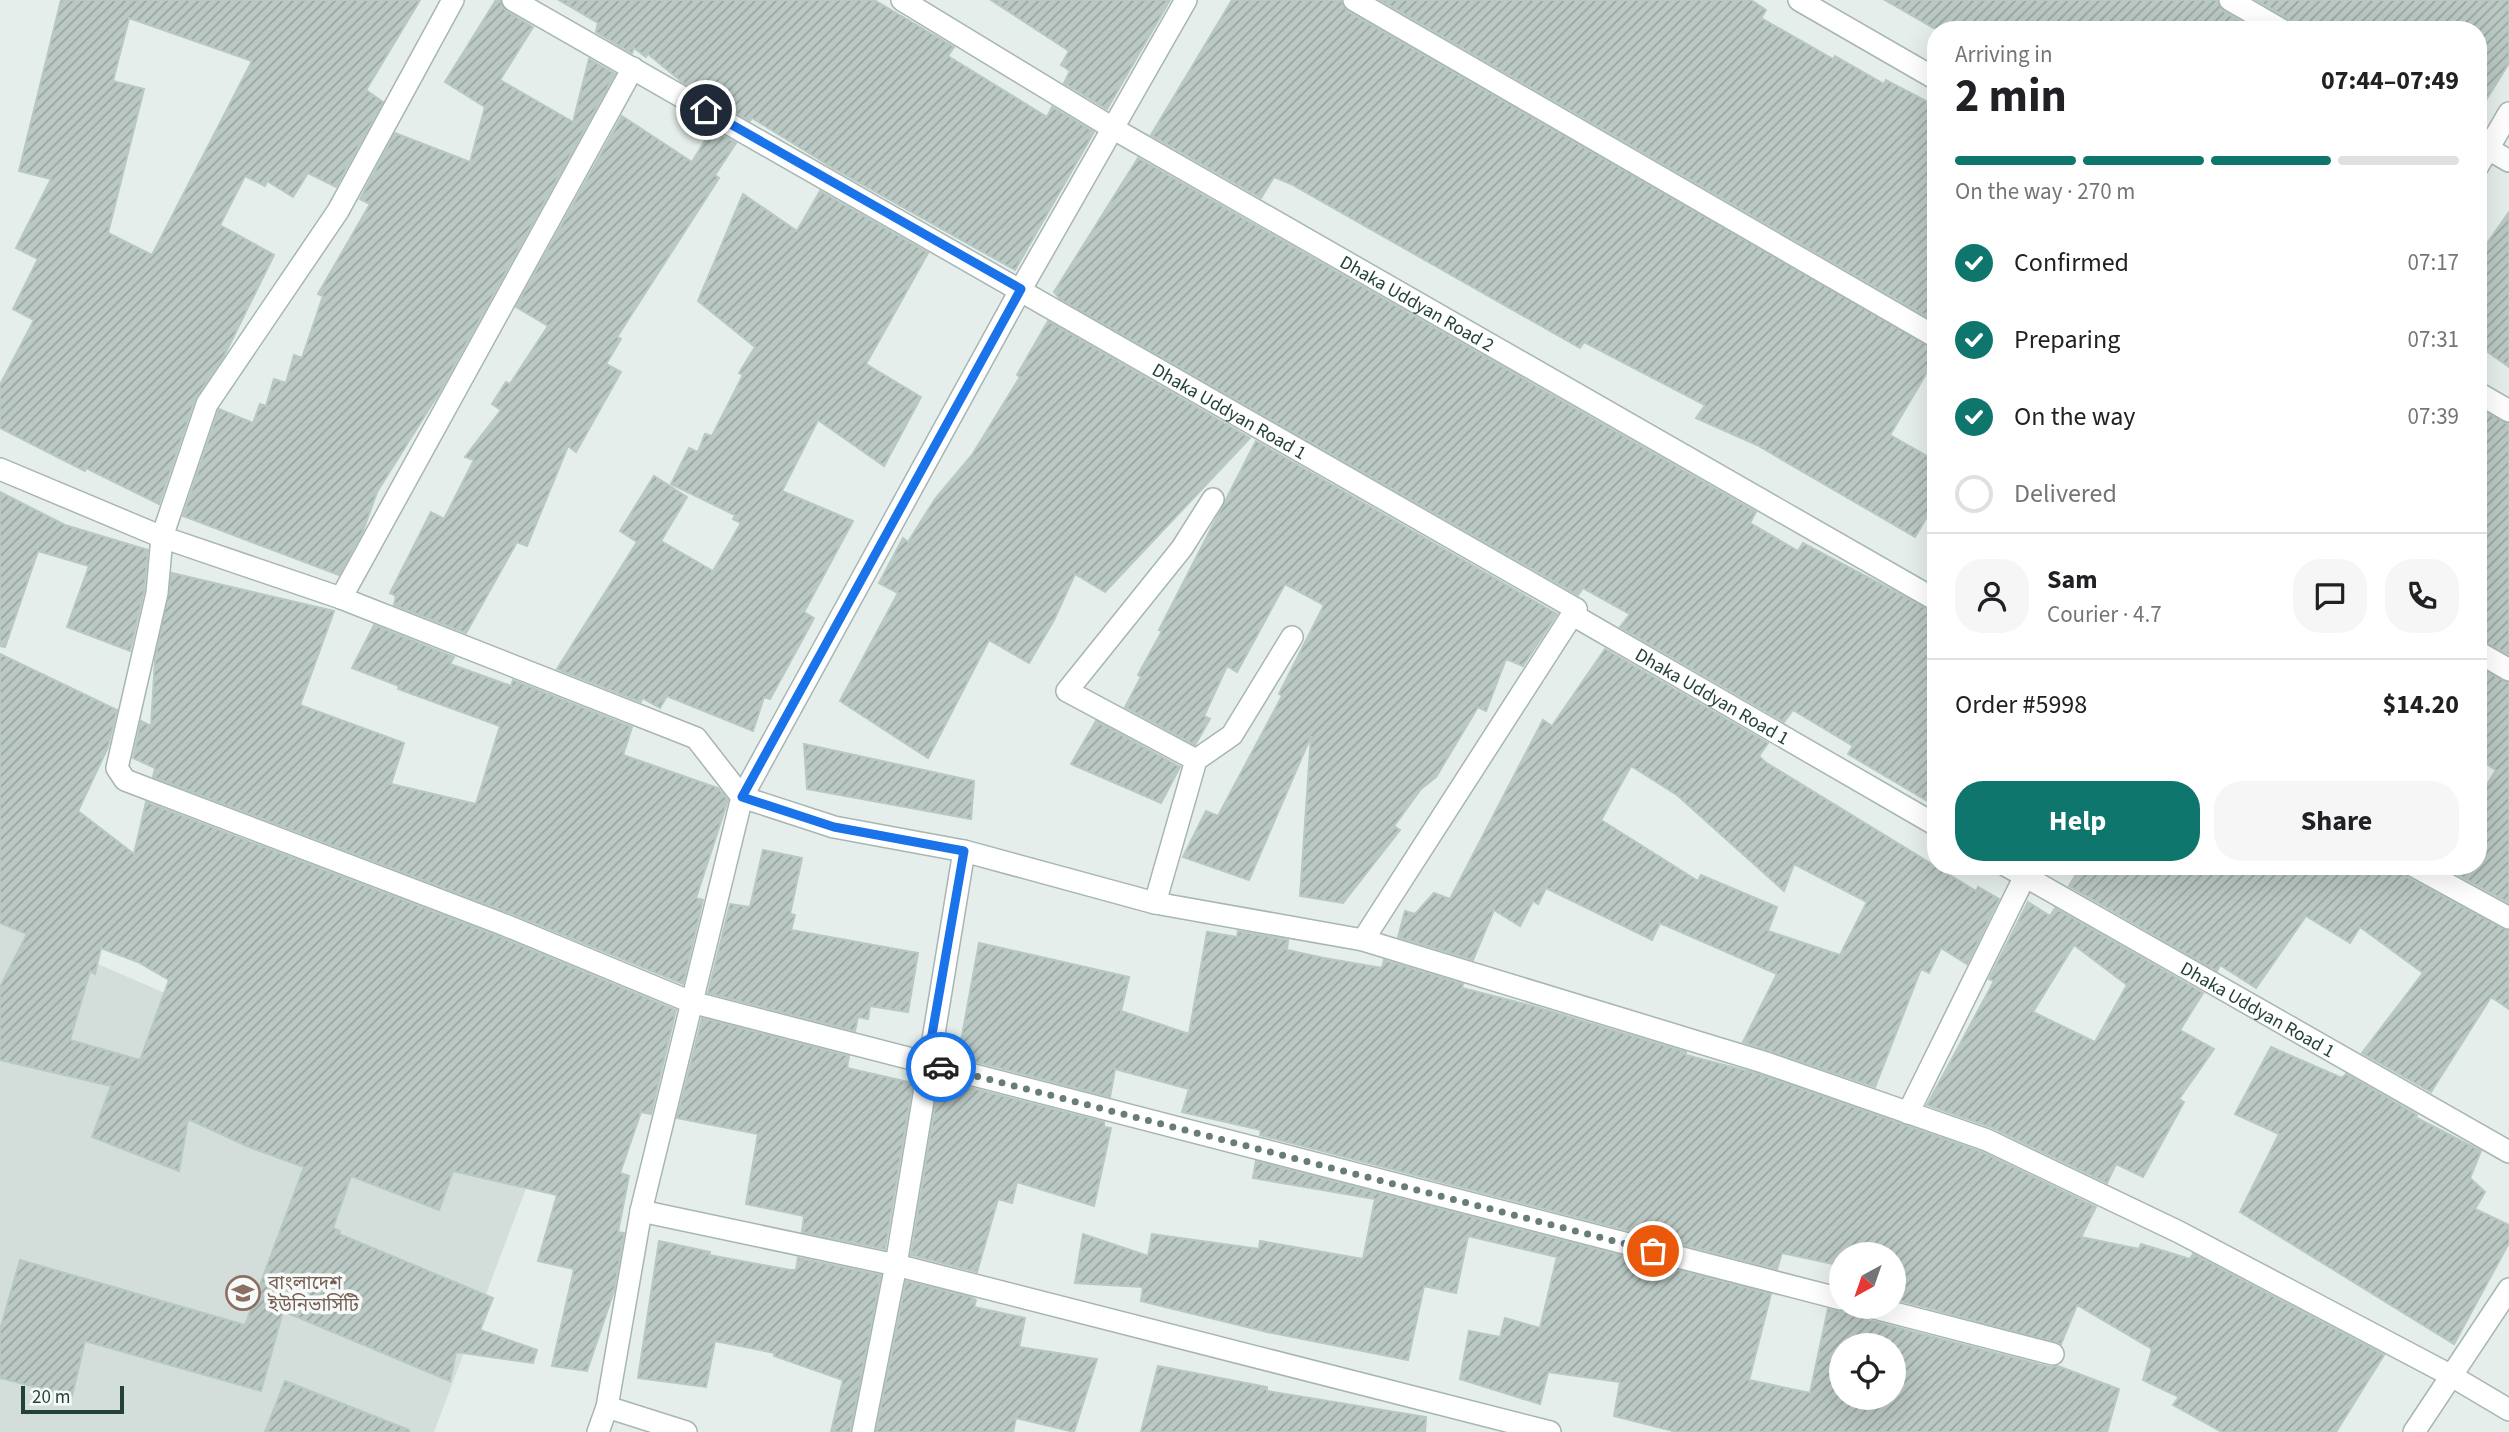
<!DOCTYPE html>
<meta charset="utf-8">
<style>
body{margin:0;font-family:"Source Sans 3","Noto Sans Bengali",sans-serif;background:#f6f6f6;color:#202124;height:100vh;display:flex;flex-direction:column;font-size:26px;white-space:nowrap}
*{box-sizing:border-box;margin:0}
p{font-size:23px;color:#757577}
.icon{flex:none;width:38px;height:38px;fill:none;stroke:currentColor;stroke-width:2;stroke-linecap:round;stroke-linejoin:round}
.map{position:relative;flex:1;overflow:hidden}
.drawer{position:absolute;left:1927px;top:21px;width:560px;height:854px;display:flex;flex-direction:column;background:#fff;border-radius:28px;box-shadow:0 7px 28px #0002}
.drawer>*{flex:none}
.needle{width:46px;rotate:220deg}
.tools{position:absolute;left:1829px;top:1242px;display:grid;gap:14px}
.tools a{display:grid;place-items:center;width:77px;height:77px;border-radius:50%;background:#fff;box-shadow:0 7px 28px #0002;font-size:35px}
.scale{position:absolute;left:21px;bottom:18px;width:103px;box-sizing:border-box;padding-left:7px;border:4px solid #24403b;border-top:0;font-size:19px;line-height:24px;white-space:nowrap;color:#24403b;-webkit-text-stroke:5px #f6faf9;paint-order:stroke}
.pin{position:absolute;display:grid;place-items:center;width:60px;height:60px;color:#fff;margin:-30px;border:4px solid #fff;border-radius:50%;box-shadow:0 2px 7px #0007}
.courier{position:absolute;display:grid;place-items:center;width:70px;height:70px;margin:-35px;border:5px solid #1a73e8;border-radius:50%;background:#fff;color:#222;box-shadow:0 2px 9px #0007}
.head em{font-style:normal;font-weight:700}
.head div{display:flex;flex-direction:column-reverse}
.head{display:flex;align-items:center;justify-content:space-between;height:119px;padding:0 28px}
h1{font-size:46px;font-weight:700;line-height:52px}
.bar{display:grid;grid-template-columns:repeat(4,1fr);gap:10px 7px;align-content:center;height:84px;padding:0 28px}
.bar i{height:9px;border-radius:5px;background:#e0e0e0}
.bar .current{background:#0f766e}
.bar p{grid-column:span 4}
.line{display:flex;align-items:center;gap:18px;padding:0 28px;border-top:2px solid #e0e0e0}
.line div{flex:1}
.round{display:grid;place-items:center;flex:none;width:74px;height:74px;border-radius:28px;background:#f6f6f6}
ol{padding:0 28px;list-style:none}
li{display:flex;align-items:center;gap:21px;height:77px}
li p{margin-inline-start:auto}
li .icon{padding:7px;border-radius:50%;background:#0f766e;color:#fff;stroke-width:4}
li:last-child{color:#757577}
li i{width:38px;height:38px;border:4px solid #e0e0e0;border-radius:50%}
.primary-button{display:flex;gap:14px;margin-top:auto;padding:14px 28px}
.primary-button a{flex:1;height:80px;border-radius:28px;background:#0f766e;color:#fff;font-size:28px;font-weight:700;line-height:80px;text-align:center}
.primary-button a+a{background:#f6f6f6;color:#202124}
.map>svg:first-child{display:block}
</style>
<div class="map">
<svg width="2509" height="1432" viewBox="0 0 2509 1432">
<defs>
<pattern id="building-hatch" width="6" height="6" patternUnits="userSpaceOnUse" patternTransform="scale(1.75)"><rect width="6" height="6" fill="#bbc9c4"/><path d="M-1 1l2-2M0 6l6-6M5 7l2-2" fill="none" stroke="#98a5a0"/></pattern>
</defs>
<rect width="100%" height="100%" fill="#e5eeeb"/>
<polygon fill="#d3deda" points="0,922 539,1154 434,1432 0,1432"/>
<g fill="url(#building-hatch)" stroke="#b8c8c2" stroke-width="2" fill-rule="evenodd">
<path d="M61 0H420L366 90 383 102 336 187 308 173 293 197 267 181 265 186 245 176 220 225 274 255 224 356 195 399 159 504 86 468 85 471 0 428V385L34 320 13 309 38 259 16 248 51 179 19 171ZM129 18 252 61 152 255 108 233 144 89 113 81Z"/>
<polygon points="496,0 500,0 506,11 533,27 500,80 573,122 589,59 615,74 439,393 377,492 363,531 339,575 183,516 219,409 253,423 260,404 266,406 274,379 286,383 294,355 302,358 323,296 318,294 370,204 360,199 395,133 470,162 485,107 445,82"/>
<polygon points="559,0 874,0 954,47 948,56 1047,117 1052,107 1094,132 1015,270 833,168 752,118 750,121 682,82 648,54 646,57 634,48 632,53 596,32 598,23"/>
<polygon points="991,0 1170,0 1107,109 1064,83 1070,71 1061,65 1069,51"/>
<polygon points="1232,0 1341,0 1347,11 1936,350 1936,357 1890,435 1936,461 1936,502 1915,537 1757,445 1696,418 1705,405 1584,342 1580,348 1291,184 1274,177 1261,198 1151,135"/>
<polygon points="1380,0 1751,0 1766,10 1761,18 1833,59 1835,56 1884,84 1886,80 1936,106 1936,322"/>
<polygon points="1885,0 2217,0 2223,11 2255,30 1937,30"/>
<polygon points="2256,0 2509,0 2509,63 2478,113 2478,30 2295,30 2289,19"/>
<polygon points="622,116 692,162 712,129 736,143 715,175 719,178 617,337 621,339 606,364 621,372 576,452 568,446 527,546 517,542 466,633 394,605 396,596 390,593 431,512 444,519 474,460 465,457 501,410 492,404 506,382 510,384 548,326 516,307"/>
<polygon points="1138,158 1756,512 1750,523 1798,551 1803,543 1936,613 1936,806 1848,754 1853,746 1793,710 1784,722 1620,627 1630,614 1583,588 1578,595 1060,299 1054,292"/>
<polygon points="820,191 928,253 866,364 921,397 884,466 818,420 782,491 853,521 804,612 814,618 770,699 764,697 753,731 667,696 660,708 642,698 641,702 557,669 637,542 620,531 654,476 687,497 661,541 713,571 741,523 733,519 735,515 671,484 689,448 698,452 705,434 712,436 743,375 739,373 755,347 698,301 743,194 797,231"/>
<polygon points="2509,212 2509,367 2478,345 2478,256"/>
<polygon points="1048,321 1250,438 1105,592 1075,574 1054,620 1029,663 989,640 928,758 840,701 898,593 879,583 903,538 908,542 935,499 972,455 1020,377 1017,375"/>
<polygon points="2478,408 2509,424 2509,655 2478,639"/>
<polygon points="1256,441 1557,614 1523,666 1506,659 1486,711 1478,707 1436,777 1421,789 1394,826 1400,830 1343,903 1300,896 1311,736 1249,880 1183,857 1206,811 1218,816 1282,696 1279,694 1324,605 1285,584 1237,672 1227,666 1204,716 1210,719 1195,745 1125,707 1141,677 1138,675 1162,631 1159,630"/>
<polygon points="0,492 65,525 148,550 144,591 130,651 67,627 89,566 38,551 5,647 0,646"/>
<polygon points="172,573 334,611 300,705 404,743 391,784 476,804 500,726 398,689 399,686 352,668 374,625 454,657 450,664 511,686 513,680 632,727 623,755 718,788 728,800 696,898 703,900 683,984 510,913 153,777 155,768 133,758 141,721 151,726 155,660"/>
<path d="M1605 649 1768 743 1759 756 1765 762 1976 891 1978 887 1999 899 1967 964 1941 948 1929 973 1921 969 1875 1087 1743 1042 1777 974 1660 923 1652 940 1546 888 1538 904 1533 901 1520 926 1494 910 1473 960 1398 937 1405 911 1415 914 1434 893 1450 899 1543 720 1552 726ZM1631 766 1677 795 1784 891 1794 864 1867 902 1840 955 1768 931 1777 907 1701 875 1698 881 1601 820Z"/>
<path d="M0 654 117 710 108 747 78 811 134 854 146 802 500 937 676 1010 651 1114 641 1112 620 1173 629 1176 618 1232 624 1233 614 1291 587 1371 552 1366 574 1269 538 1261 557 1195 453 1171 439 1210 351 1176 333 1228 340 1231 339 1234 493 1298 480 1330 537 1350 533 1363 456 1352 450 1381 283 1311 261 1391 85 1341 72 1396 0 1378V1330L20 1260 245 1325 304 1167 249 1147 188 1119 179 1171 92 1137 111 1086 0 1060V987L27 934 0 923ZM101 948 138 962 169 980 140 1060 70 1040 90 971 95 974Z"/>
<polygon points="2478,667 2509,683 2509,903 2442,866 2478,866 2478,799 2496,770 2478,759"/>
<polygon points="1096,721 1180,767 1161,803 1071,764"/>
<polygon points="804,744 974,781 971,819 807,789"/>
<polygon points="763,850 802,858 790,914 795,915 791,930 918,953 908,1012 870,1006 868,1019 858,1017 855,1031 708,993 730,904 750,907"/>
<polygon points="2081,866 2401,866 2408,878 2509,931 2509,1009 2491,997 2431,1092 2362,1053 2423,973 2360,927 2350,943 2306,916 2256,988 2220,965 2217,971 2069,886"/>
<path d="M2028 902 2050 916 2055 908 2203 993 2180 1030 2214 1049 2179 1099 2184 1102 2143 1177 2116 1164 2107 1183 1993 1128 1927 1105 1994 981 1989 979ZM2074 945 2127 985 2095 1042 2033 1012Z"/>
<polygon points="1238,931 1288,940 1287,950 1324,958 1382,968 1384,960 1463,984 1462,988 1533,1006 1686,1052 1686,1055 1759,1074 1982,1152 2096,1207 2081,1237 2139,1249 2141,1244 2190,1259 2193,1254 2384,1355 2336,1432 2222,1432 2173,1405 2179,1397 2143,1380 2152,1349 2077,1305 2061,1344 1894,1299 1894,1255 1841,1255 1841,1285 1834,1284 1838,1265 1782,1253 1777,1269 1260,1135 1261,1130 1182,1112 1189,1089 1115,1069 1110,1097 958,1057 979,943 1129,977 1121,1011 1189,1034 1207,932 1237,937"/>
<polygon points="702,1018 849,1056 847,1068 913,1083 885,1249 802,1232 804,1216 746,1204 758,1134 677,1118"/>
<polygon points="2271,1047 2342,1078 2346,1074 2417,1115 2415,1117 2481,1151 2470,1178 2485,1192 2475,1209 2509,1225 2509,1243 2454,1344 2240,1212 2279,1134 2235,1114"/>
<polygon points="952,1083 1104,1122 1104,1127 1111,1128 1094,1206 1017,1182 1012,1203 998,1199 977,1272 911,1255 938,1088 951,1091"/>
<path d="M1256 1161 1771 1294 1749 1380 1810 1393 1828 1309 1844 1312 1858 1307 1861 1316 1868 1320 2050 1367 2058 1366 2119 1389 2107 1432H1677L1614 1416 1620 1382 1548 1372 1540 1404 1460 1379 1469 1331 1500 1337 1505 1318 1540 1328 1557 1257 1468 1236 1456 1293 1424 1286 1408 1360 1267 1332 1141 1301 1143 1287 1075 1283 1083 1234 1148 1256 1152 1234 1259 1249 1260 1241 1363 1259 1375 1199 1253 1178ZM1841 1346H1894V1398H1841Z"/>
<polygon points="659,1241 710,1252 709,1255 790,1270 796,1270 798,1258 881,1275 850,1432 831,1432 843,1380 774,1356 775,1353 715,1341 706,1387 638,1378"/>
<polygon points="906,1281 970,1297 976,1300 974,1307 1025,1318 1019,1347 1097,1359 1074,1432 1016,1418 1013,1432 876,1432"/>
<polygon points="1158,1366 1267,1387 1267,1391 1426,1417 1425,1432 1141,1432"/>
<polygon points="285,1381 409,1430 409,1432 265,1432"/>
</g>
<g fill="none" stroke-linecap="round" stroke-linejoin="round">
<g stroke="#a7b6b3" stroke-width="24">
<g id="minor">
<polyline points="453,0 338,211 207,404 162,537 157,593 117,768 125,780 505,925 691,1002 1841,1299"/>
<path id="s1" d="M513 0 1576 609 1573 615 1936 825"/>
<path id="s2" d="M902 0 1114 129 1936 600"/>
<polyline points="1354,0 1936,337"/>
<polyline points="1799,0 1936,79"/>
<polyline points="2230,0 2282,30"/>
<polyline points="2478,143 2509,161"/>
<polyline points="2478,166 2509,113"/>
<polyline points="2478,393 2509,411"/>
<polyline points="0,469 162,537 341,598 696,738 742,797 834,827 964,851 1155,903 1363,940 1763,1062 1987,1140 2179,1232 2450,1375 2509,1410"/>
<polyline points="341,598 633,68"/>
<polyline points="2478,652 2509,670"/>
<polyline points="1196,760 1067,691 1182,548 1213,499"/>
<path id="s3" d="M2007 866 2509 1152"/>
<polyline points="2414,866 2509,918"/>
<polyline points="1155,903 1196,760 1232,735 1292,637"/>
<polyline points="1363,940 1576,609"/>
<polyline points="1908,1113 2030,866"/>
<polyline points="641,1211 896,1265 1550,1432"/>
<polyline points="1871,1307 2053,1354"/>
<polyline points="607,1407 686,1432"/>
<polyline points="598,1432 607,1407 641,1211 742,797 1021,289 1186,0"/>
<polyline points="863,1432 896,1265 964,851"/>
<polyline points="2414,1432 2509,1289"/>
</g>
</g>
<use href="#minor" stroke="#fff" stroke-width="21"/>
</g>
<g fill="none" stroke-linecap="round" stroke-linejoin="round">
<polyline stroke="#687d79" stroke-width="7" stroke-dasharray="0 12.6" points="941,1067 1653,1251"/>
<polyline stroke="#1a73e8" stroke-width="9" points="706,110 1021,289 742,797 834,827 964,851 927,1063 941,1067"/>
</g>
<defs>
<g id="university-ring" transform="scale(1.75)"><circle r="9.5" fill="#f6faf9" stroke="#8d6e63" stroke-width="1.5"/><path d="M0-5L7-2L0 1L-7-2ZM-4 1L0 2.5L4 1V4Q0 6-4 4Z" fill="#8d6e63"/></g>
</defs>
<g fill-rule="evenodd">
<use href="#university-ring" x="243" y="1293"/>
</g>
<g text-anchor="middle" stroke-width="7" stroke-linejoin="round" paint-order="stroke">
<g font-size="19" fill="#24403b" stroke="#f6faf9">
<text dy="7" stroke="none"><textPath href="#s2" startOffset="598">Dhaka Uddyan Road 2</textPath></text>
<text dy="7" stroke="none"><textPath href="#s1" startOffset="826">Dhaka Uddyan Road 1</textPath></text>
<text dy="7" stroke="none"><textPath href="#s1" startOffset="1393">Dhaka Uddyan Road 1</textPath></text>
<text dy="7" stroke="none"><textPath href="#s3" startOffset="289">Dhaka Uddyan Road 1</textPath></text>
</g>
<g font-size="19" fill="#785e54" stroke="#f6faf9" text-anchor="start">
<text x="268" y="1289">বাংলাদেশ<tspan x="268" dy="22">ইউনিভার্সিটি</tspan></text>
</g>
</g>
</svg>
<div class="tools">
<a><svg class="needle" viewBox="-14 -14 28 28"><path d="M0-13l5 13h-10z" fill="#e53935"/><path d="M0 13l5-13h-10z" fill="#757577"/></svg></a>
<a><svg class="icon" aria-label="locate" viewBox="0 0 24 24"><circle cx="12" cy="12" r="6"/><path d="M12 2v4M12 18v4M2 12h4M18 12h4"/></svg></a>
</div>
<div class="scale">20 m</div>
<div class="pin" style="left:1653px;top:1251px;background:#ea580c"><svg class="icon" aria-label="bag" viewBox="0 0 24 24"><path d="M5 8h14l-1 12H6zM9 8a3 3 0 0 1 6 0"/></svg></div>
<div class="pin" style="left:706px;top:110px;background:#1f2937"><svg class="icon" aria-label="home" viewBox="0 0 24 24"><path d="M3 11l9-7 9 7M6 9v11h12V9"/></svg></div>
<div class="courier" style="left:941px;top:1067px"><svg class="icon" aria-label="car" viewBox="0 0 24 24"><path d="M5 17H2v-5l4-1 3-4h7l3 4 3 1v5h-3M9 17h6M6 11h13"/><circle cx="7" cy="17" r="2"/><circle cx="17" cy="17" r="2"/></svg></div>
<section class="drawer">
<div class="head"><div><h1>2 min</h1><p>Arriving in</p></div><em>07:44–07:49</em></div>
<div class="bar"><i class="current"></i><i class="current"></i><i class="current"></i><i></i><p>On the way · 270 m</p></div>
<ol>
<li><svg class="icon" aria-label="check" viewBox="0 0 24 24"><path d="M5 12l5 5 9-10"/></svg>Confirmed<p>07:17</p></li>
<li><svg class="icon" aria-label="check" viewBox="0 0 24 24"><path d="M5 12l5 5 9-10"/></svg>Preparing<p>07:31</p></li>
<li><svg class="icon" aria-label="check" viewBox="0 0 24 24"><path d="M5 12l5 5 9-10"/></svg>On the way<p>07:39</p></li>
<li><i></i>Delivered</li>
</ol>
<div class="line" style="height:126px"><a class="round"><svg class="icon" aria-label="person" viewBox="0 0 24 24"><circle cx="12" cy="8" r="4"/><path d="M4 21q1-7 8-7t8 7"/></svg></a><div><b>Sam</b><p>Courier · 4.7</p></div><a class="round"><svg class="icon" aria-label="chat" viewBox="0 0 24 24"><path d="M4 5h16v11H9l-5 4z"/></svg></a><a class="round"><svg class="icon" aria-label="phone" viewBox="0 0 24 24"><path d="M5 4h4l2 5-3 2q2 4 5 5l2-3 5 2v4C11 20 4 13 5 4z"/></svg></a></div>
<div class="line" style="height:91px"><div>Order #5998</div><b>$14.20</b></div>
<div class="primary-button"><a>Help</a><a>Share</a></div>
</section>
</div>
